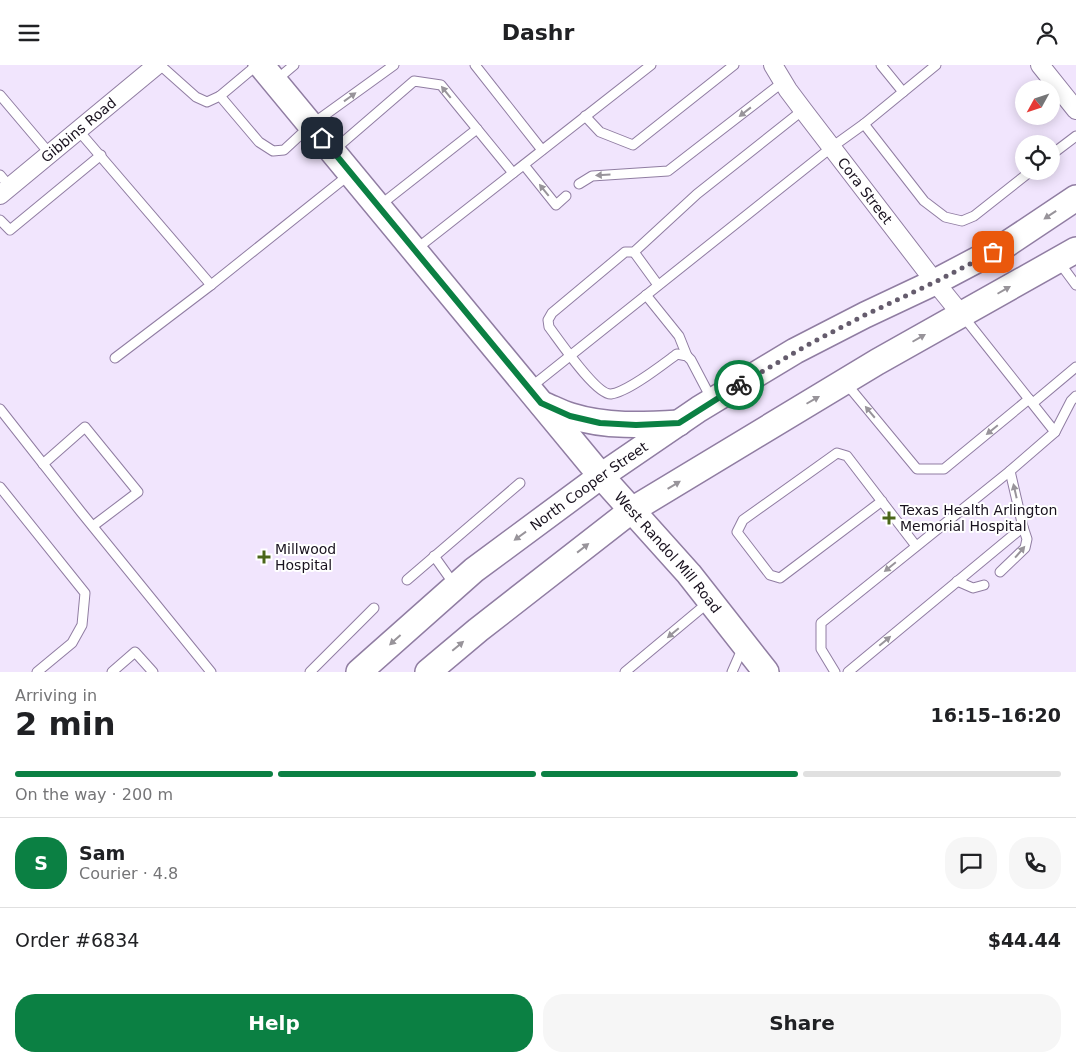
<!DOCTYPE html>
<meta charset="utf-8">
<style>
body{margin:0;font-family:"DejaVu Sans",sans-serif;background:#f6f6f6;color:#202124;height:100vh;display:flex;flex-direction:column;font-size:19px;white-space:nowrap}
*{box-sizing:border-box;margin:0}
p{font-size:16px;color:#757577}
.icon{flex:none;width:28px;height:28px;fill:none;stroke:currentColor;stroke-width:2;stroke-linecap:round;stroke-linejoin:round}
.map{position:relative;height:607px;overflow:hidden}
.drawer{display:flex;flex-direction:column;background:#fff;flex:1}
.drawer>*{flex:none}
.needle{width:32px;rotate:230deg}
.controls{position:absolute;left:1015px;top:15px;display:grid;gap:10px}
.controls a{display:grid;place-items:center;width:45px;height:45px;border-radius:50%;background:#fff;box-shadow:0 2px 12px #0003;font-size:25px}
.pin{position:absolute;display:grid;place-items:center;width:42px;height:42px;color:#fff;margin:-21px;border-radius:10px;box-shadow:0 2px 8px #0006}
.courier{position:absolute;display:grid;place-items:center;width:50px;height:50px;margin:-25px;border:4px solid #0b8043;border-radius:50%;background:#fff;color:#222;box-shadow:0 1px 6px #0007}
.summary em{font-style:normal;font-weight:700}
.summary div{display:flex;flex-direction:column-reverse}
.summary{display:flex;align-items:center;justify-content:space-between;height:85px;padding:0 15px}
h1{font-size:32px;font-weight:700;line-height:38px}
.bar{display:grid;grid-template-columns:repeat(4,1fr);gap:8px 5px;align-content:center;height:60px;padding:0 15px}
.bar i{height:6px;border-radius:4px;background:#e0e0e0}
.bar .on{background:#0b8043}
.bar p{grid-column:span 4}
.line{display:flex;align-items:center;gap:12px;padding:0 15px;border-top:1px solid #e0e0e0}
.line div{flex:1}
.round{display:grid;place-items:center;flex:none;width:52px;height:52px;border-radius:20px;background:#f6f6f6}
.button{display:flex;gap:10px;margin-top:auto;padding:10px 15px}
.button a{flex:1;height:58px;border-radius:20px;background:#0b8043;color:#fff;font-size:20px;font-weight:700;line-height:58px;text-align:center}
.button a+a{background:#f6f6f6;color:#202124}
header{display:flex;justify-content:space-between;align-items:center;height:65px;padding:0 15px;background:#fff;font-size:22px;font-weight:700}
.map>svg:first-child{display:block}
</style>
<header><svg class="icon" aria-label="menu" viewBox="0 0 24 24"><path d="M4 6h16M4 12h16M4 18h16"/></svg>Dashr<svg class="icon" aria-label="person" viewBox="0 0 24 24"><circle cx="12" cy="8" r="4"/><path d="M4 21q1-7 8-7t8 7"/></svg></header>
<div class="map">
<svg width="1076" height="607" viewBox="0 0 1076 607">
<rect width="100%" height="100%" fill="#f1e5fd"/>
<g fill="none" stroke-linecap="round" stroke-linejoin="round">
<g stroke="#907da2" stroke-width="11">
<g id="lane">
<polyline points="160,0 196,32 207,37 220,31 259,77 273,86 284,85 311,60 394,0"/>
<polyline points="475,0 542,85"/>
<polyline points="881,0 903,27"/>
<polyline points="275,16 294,0"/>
<polyline points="0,30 50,89"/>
<polyline points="220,31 257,0"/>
<polyline points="585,51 600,67 633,80 734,0"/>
<polyline points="864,59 936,0"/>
<polyline points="78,65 211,220"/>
<polyline points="334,85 414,16 441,20 513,108"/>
<polyline points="1051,90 1076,71"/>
<polyline points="524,100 556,140 566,131"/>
<polyline points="0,110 10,122"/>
<polyline points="579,119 592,111 668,106 783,17"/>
<polyline points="379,141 477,64"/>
<polyline points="0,155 10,165 101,90"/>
<polyline points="415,185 651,0"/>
<polyline points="634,187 658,220"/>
<polyline points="1059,197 1076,220"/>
<polyline points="646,230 679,271 687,291"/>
<polyline points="963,251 1055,367"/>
<polyline points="115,293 211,220 350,109"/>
<polyline points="845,317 917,404 944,404 1029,334"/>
<polyline points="531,322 832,82 864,59 924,136 945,152 962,156 974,151 1031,106"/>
<path d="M712 335 691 295 687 291 677 289C662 300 628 327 611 329 596 330 559 275 549 262L548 255 552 248 625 187H634L697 129 803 45"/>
<polyline points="1033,338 1076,302"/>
<polyline points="0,344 81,447 211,607"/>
<polyline points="43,399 85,362 138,427 93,461"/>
<polyline points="0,422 85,528 82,560 72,578 37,607"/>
<polyline points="882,436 780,513 770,510 737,467 743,455 837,388 847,391 916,481"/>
<polyline points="434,491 454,519"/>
<polyline points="1000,507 1025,483 1027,474 1023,462"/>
<polyline points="407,515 520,418"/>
<polyline points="957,516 973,523 984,520"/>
<polyline points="112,607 135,587 153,607"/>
<polyline points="310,607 374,543"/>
<polyline points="625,607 710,536"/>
<polyline points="732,607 743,582"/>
<polyline points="835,607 821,584 821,558 1010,406 1055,367 1071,336 1076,331"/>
<polyline points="848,607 1023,462 1010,406"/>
</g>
</g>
<g stroke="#907da2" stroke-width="20">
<g id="street">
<path id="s1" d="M773 0 788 25 803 45 935 217 961 249"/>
<polyline points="1040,0 1076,45"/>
<path id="s2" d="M0 130 157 0"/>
</g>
</g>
<g stroke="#907da2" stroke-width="28">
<g id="secondary">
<path id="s3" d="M261 0 601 411 689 509 766 607"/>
<path d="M542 339C552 343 561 348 571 351 606 362 643 360 679 358"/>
<path id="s4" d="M359 607 474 505 601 411 699 344 795 286 865 250 935 217 1007 179 1076 133"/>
<polyline points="428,607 478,565 632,445 877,297 1076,185"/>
</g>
</g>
<use href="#lane" stroke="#fff" stroke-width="9"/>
<use href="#street" stroke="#fff" stroke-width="18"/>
<use href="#secondary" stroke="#fff" stroke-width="25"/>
</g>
<defs><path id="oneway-solid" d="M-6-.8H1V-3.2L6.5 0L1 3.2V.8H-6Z" transform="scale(1.25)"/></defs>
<g fill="#98949a">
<use href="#oneway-solid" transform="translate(446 27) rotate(-129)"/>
<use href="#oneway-solid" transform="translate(350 32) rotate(-36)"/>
<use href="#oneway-solid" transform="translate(745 47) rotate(142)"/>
<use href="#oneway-solid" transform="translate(603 110) rotate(177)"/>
<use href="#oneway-solid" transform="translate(544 125) rotate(-129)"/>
<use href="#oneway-solid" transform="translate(1050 150) rotate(146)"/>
<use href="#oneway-solid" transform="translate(1004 225) rotate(-30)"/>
<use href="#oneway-solid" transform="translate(919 273) rotate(-30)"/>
<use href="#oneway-solid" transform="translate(813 335) rotate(-30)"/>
<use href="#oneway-solid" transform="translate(870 347) rotate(-130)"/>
<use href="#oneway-solid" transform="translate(992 365) rotate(141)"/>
<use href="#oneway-solid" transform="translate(674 420) rotate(-31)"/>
<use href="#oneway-solid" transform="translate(1015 426) rotate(-103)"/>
<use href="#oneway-solid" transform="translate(520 471) rotate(144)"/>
<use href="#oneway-solid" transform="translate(583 483) rotate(-38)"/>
<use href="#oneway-solid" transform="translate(1020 487) rotate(-49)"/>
<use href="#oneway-solid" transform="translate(890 502) rotate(141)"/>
<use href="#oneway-solid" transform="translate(673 568) rotate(140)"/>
<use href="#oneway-solid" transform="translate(395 575) rotate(138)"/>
<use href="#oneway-solid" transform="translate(885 576) rotate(-40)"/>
<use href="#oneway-solid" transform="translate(458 581) rotate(-40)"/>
</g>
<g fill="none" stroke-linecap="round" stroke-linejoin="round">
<polyline stroke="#655c6d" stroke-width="5" stroke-dasharray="0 9" points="739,320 813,277 865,250 935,217 993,187"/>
<polyline stroke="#0b8043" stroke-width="6" points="322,73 541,338 570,351 600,358 636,360 679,358 739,320"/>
</g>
<g fill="#4a6619" stroke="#fff" stroke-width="2">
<path d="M886.5 445.5h5v5h5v5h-5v5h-5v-5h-5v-5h5z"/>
<path d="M261.5 484.5h5v5h5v5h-5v5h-5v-5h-5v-5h5z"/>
</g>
<g text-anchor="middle" stroke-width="4" stroke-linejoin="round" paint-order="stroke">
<g font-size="14" fill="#19121f" stroke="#fff">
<text dy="5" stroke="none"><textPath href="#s2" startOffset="102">Gibbins Road</textPath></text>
<text dy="5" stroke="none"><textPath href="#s1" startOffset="156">Cora Street</textPath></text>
<text dy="5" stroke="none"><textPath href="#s4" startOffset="296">North Cooper Street</textPath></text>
<text dy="5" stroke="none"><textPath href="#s3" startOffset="635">West Randol Mill Road</textPath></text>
</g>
<g font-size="14" fill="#19121f" stroke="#fff" text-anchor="start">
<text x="900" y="450">Texas Health Arlington<tspan x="900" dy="16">Memorial Hospital</tspan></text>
<text x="275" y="489">Millwood<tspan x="275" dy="16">Hospital</tspan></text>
</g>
</g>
</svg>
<div class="controls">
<a><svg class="needle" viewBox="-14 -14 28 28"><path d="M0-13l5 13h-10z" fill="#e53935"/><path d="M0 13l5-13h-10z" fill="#757577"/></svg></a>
<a><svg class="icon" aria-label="locate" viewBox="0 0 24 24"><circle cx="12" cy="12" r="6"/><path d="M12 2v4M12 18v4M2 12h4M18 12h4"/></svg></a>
</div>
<div class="pin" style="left:993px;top:187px;background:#ea580c"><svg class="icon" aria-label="bag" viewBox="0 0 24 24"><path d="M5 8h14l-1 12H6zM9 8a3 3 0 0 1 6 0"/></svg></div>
<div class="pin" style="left:322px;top:73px;background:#1f2937"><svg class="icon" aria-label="home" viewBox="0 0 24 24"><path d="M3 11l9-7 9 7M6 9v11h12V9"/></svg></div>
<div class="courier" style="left:739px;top:320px"><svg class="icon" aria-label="bike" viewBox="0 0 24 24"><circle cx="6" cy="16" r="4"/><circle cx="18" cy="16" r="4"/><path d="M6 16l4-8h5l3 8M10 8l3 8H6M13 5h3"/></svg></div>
</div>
<section class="drawer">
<div class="summary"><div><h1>2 min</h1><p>Arriving in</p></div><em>16:15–16:20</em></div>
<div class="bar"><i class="on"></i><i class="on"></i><i class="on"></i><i></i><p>On the way · 200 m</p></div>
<div class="line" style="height:90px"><b class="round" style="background:#0b8043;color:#fff">S</b><div><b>Sam</b><p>Courier · 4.8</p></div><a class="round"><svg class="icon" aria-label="chat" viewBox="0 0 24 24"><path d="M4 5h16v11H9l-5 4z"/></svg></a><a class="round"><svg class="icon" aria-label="phone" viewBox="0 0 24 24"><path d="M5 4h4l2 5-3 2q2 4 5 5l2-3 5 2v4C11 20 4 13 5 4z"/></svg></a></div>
<div class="line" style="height:65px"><div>Order #6834</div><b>$44.44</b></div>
<div class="button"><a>Help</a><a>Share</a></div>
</section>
